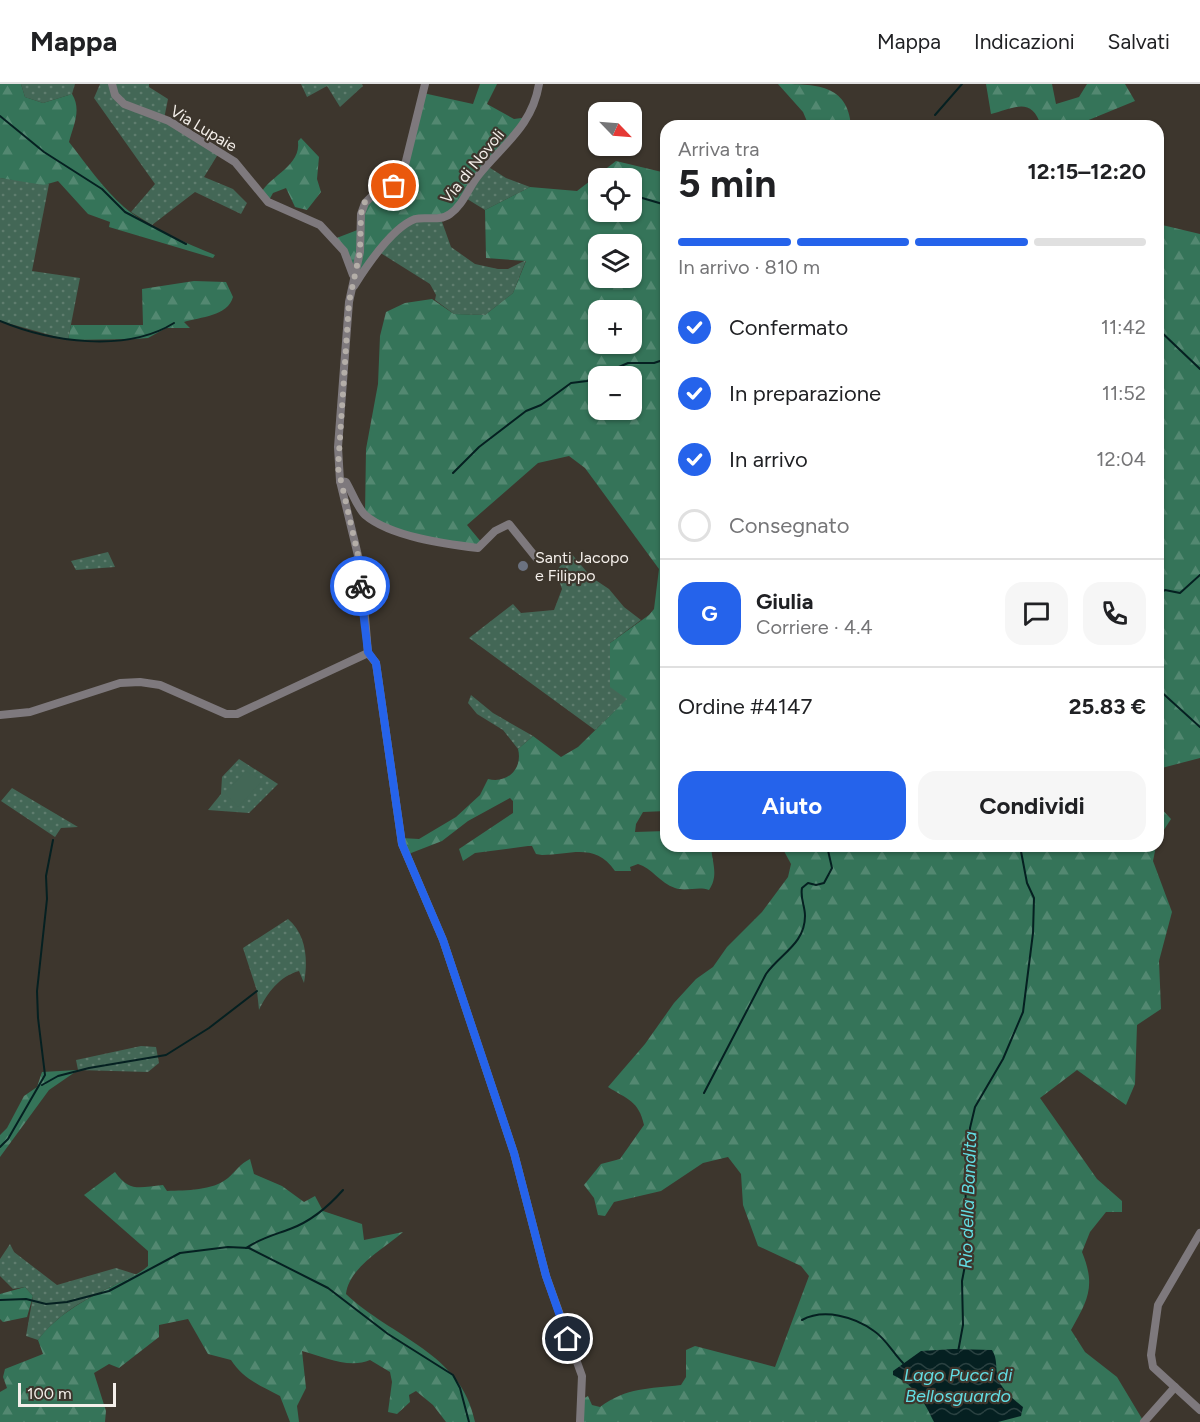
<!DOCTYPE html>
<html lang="it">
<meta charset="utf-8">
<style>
body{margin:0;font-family:Figtree,sans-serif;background:#f6f6f6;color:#202124;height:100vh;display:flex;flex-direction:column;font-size:22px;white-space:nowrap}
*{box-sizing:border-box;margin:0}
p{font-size:20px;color:#757577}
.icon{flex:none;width:33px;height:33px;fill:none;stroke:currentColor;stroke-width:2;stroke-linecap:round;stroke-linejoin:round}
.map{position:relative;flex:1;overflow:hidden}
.details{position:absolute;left:660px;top:36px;width:504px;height:732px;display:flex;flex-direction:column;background:#fff;border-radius:18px;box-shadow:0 2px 4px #0004}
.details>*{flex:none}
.needle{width:39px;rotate:115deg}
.controls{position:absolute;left:588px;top:18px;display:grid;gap:12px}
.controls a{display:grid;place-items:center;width:54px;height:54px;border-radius:12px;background:#fff;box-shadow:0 2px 4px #0004;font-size:30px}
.scale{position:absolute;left:18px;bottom:15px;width:98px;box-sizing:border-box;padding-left:6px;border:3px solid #f4efea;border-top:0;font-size:16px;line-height:21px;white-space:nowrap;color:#f4efea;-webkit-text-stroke:4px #3d362d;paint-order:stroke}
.pin{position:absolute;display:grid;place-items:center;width:51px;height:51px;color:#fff;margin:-26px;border:3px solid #fff;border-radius:50%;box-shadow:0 2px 6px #0007}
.courier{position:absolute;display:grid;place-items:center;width:60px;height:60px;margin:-30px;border:4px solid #2563eb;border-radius:50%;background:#fff;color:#222;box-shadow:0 2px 8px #0007}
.head em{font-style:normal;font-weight:700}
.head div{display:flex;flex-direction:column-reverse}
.head{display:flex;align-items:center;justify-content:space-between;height:102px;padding:0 18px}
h1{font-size:39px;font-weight:700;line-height:45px}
.bar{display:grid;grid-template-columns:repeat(4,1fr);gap:9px 6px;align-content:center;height:72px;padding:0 18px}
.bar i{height:8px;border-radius:4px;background:#e0e0e0}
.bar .on{background:#2563eb}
.bar p{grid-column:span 4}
.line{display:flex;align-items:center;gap:15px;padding:0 18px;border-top:2px solid #e0e0e0}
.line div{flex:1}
.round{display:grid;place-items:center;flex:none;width:63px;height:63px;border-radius:18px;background:#f6f6f6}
ol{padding:0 18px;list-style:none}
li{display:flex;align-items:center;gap:18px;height:66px}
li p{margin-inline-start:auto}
li .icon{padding:6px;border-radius:50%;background:#2563eb;color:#fff;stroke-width:4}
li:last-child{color:#757577}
li i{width:33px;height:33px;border:3px solid #e0e0e0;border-radius:50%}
.primary-button{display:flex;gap:12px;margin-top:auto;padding:12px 18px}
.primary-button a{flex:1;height:69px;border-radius:18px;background:#2563eb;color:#fff;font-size:24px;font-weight:700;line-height:69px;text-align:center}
.primary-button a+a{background:#f6f6f6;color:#202124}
header{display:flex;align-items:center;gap:36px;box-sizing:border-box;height:84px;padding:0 30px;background:#fff;border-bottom:2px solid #e0e0e0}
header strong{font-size:28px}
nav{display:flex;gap:33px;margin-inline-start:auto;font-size:21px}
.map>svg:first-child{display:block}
</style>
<header>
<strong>Mappa</strong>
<nav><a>Mappa</a><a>Indicazioni</a><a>Salvati</a></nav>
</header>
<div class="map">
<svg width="1200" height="1338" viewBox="0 0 1200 1338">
<defs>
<pattern id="green-dots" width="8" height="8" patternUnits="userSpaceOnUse" patternTransform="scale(1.5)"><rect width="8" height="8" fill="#436756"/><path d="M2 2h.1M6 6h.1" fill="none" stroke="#5f7d6e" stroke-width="1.8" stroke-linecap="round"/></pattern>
<pattern id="forest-firs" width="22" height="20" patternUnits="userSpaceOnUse" patternTransform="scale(1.5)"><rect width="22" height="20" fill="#357459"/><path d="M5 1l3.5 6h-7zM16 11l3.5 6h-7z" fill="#538871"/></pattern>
<pattern id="water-waves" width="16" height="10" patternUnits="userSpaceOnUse" patternTransform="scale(1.5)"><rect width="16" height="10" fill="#052021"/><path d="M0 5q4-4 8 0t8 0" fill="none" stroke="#2a4141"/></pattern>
</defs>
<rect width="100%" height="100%" fill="#3d362d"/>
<g fill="url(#green-dots)">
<polygon points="21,0 75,0 72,10 43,19 25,13"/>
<polygon points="100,0 149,0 149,3 168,15 164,35 220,67 204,93 233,105 247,119 241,130 195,108 152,141 131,128 155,100 94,14"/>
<polygon points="301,0 362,0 363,2 340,23 327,2 307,13"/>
<polygon points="487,82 506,94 530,103 485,126 464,113"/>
<polygon points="0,94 49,100 32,187 80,194 68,256 0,237"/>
<polygon points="441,135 451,163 475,180 498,185 508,185 526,176 513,209 485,231 454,230 435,216 436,211 430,200 379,168 410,138"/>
<polygon points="108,468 115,483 76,486 71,477"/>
<polygon points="571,469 591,493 609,505 624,523 641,536 610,559 628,615 595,646 469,554 513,520 521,529 554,526 562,505 556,487"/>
<polygon points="471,611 493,629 533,652 518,665 503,646 477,630 468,619"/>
<polygon points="239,675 278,700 249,729 208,726 221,710 222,693"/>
<polygon points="12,704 78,743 61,744 55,753 1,717"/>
<path d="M288 835C307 851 308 877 304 899L299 887C280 892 267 909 259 926L257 907 243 864Z"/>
<polygon points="141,962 156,963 159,979 148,988 78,986 76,976"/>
<path d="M10 1160 14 1168 57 1201 116 1184 138 1191C102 1206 62 1224 38 1256L26 1252 33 1212 25 1203 13 1205 0 1192V1175Z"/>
</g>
<g fill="url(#forest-firs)" fill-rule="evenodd">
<path d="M0 0H21L25 13 43 19 72 10C82 26 73 42 69 58 86 80 103 104 124 123 145 142 188 160 215 171L213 174 109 143 110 138 88 130 58 97 44 101 0 94Z"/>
<polygon points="480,0 497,0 487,20 514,35 529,33 450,131 410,138 371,180 353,191 334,155 360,145 365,119 396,101 423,9 473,20"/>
<path d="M778 0C815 0 848 0 851 42H809L803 28Z"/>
<path d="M986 0H1052L1056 20 1079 13 1087 0H1125L1135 17 1074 42H1041C1032 12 1014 24 991 30Z"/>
<path d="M301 54 319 73 317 95 321 108 307 126 295 123 286 104 273 109 268 118 260 110C272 90 301 82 298 57Z"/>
<path d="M616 77 666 89V727L643 728 636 740 635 748 666 747V762H711C712 779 719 791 709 806 698 802 686 808 675 804 660 799 652 784 638 780L630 783 631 787H615C595 758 571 771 542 771L536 770 532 762H528L475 769 463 777 459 765 513 729V717L510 714 468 737 442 757 406 771 401 754 419 755 456 733 480 711 488 695C508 700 523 684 518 665L533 652 561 673 578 663 627 615 610 603V559L649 531 654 525 659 485 585 384 569 372 538 379 467 441 482 459 478 464 392 445 365 431 366 365 378 300 380 252 386 228 405 219 432 215 454 230 485 231 513 209 526 177 486 174 485 126 530 103 577 107ZM598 94H632V128H598ZM598 160H632V194H598ZM598 226H632V260H598ZM598 292H632V326H598Z"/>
<polygon points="1158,140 1200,150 1200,674 1158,685"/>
<path d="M194 197 226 198 233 213C228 232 200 233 184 238L190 244H166L148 254 135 255 68 256 71 241H143L142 205Z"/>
<polygon points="1158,721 1171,735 1158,755"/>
<path d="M774 762H1156L1153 777 1172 828 1159 877 1161 925 1137 941 1135 1000 1126 1021 1077 986 1040 1014 1097 1095 1122 1117V1128H1106L1090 1148 1082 1168C1096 1202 1088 1216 1071 1246L1085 1268 1117 1293 1144 1338H580L581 1316 588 1312 592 1321 600 1323C627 1303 649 1305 681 1301L686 1293V1266L695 1262 775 1283 809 1192 801 1182 758 1162 743 1121 741 1090 728 1073 703 1079 661 1107 614 1118 605 1132 598 1131 594 1114 584 1101 601 1080 620 1075 644 1041C639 1017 627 1015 608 1003L645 960 674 919 696 895 713 883 727 863 762 828 788 793 791 780 784 767Z"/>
<polygon points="78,986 49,1006 0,1073 0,1051 7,1044 24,1012 37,1003 42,988"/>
<path d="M250 1075 254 1090 282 1102 304 1118 315 1112 323 1127 362 1140 364 1156 403 1148C384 1165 349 1183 346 1210 391 1253 462 1269 475 1338H446L433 1321 416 1307 409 1311 410 1318 397 1330 388 1328 392 1298 390 1288 370 1276C349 1285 324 1273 302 1267L306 1304 297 1322 299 1338H290L280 1312C261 1302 243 1295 231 1276L208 1270 188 1235 159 1241V1253L119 1284 109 1280 94 1289 106 1327 105 1338H0V1308L7 1304 3 1293 5 1285 43 1270 38 1256C56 1232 83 1216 111 1203 124 1196 137 1192 148 1182V1167L84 1111 115 1088C130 1109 140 1103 163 1101L167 1107C187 1106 212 1107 228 1094 236 1087 240 1080 250 1075Z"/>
<polygon points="25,1203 33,1212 27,1233 3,1238 0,1235 0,1210"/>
</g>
<polygon fill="#436756" points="246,687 262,697 238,723 225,709"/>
<path fill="url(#water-waves)" d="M953 1265 992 1266C998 1275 995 1284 998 1294 1001 1305 1014 1316 1023 1323L1021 1332 998 1338H934C924 1317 915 1302 893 1291V1287L921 1267Z"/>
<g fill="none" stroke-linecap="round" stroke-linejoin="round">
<g stroke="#052021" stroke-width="2">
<polyline points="935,31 962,0"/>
<polyline points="0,32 44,68 102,105 125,128 186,160"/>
<polyline points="632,111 666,121"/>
<path d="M0 237C50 258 126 269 174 239"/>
<polyline points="1158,245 1200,285"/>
<polyline points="453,389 479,363 526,327 541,321 571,299 587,297 628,279 654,279 666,275"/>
<polyline points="1158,511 1165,506 1180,509 1200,491"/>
<polyline points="1158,605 1200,643"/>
<polyline points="42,1001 58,992 89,984 166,971 209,944 257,907"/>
<path d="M704 1009 766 890C780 870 805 860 805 832 805 822 800 814 802 804L808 799 816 801 824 799 832 784 827 762"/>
<polyline points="0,1063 8,1055 45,991 38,934 37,907 47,815 46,792 53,756"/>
<path d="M246 1164C261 1154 274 1151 290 1145 312 1137 328 1123 343 1106"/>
<polyline points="0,1216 26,1215 46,1220 67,1218 109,1207 180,1169 228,1163 249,1164 328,1204 388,1250 453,1291 460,1304 469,1338"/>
<path d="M802 1236C824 1224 855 1233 874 1247 886 1255 893 1269 903 1279"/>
<polyline points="958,1268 963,1241 962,1197 967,1171 965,1121 970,1044 975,1023 1003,975 1023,928 1033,849 1034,814 1027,799 1020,762"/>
</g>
<g stroke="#7e797d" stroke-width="8">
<polyline points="112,0 115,11 124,20 169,37 235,78 268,118 320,141 344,167 353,191"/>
<polyline points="425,0 403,89 396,101 372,112 365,119 361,130 360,168 349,218 338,363 340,397 361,484 368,569 376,579 402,760 443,856 514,1069 546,1192 582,1292 580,1338"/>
<path d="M354 202C366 183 393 143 415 135 426 132 439 138 450 130 463 121 468 105 477 93 502 61 532 43 539 0"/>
<path d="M340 397 346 398C352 408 357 423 365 431 391 453 446 460 478 464L495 447 509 440 538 476"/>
<polyline points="0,631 30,628 120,599 140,598 160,601 226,630 237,630 368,569"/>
<polyline points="1200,1149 1158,1221 1151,1271 1153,1283 1200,1326"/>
<polyline points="1144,1338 1175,1303"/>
</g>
</g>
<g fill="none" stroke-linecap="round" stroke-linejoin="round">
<polyline stroke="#b4aea8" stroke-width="6" stroke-dasharray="0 10.8" points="360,502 361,484 338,384 349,218 360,168 361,130 364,119 372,111 394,102"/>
<polyline stroke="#2563eb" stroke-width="8" points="360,502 368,568 376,579 402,760 443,856 514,1069 546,1192 568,1255"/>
</g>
<circle fill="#6b7280" stroke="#3d362d" stroke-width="2" cx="523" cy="482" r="6"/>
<g text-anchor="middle" stroke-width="4.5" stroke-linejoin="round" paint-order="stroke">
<g font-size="16" fill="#f4efea" stroke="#3d362d">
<text transform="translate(204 44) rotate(31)" y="6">Via Lupaie</text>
<text transform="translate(472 82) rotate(-51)" y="6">Via di Novoli</text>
</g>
<g font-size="16" fill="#f4efea" stroke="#3d362d" text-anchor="start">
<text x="535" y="479">Santi Jacopo<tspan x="535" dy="18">e Filippo</tspan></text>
</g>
<g font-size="18" font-style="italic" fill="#62dde3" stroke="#3d362d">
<text transform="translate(968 1116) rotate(-88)" y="6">Rio della Bandita</text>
<text x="958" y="1297">Lago Pucci di<tspan x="958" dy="21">Bellosguardo</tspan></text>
</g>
</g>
</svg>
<div class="controls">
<a><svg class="needle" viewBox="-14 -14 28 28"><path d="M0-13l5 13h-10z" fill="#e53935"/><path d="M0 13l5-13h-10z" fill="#757577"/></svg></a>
<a><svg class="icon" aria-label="locate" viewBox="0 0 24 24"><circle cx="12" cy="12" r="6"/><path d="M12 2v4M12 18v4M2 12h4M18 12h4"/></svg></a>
<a><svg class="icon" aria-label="layers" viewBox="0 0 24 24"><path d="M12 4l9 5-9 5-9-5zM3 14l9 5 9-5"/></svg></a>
<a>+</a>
<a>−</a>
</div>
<div class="scale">100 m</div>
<div class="pin" style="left:394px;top:102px;background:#ea580c"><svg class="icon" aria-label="bag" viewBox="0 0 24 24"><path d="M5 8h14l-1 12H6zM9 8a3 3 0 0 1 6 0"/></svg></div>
<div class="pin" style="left:568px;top:1255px;background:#1f2937"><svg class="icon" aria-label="home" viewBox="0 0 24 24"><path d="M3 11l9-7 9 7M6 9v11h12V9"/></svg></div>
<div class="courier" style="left:360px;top:502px"><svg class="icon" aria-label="bike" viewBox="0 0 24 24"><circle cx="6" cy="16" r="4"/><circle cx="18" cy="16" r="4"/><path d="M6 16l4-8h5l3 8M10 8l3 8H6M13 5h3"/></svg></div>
<section class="details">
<div class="head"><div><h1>5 min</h1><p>Arriva tra</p></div><em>12:15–12:20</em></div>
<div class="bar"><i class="on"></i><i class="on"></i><i class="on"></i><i></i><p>In arrivo · 810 m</p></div>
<ol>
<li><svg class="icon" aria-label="check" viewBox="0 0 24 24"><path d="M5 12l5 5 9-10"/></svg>Confermato<p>11:42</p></li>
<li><svg class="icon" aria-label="check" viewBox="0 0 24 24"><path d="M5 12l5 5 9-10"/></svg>In preparazione<p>11:52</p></li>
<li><svg class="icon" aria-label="check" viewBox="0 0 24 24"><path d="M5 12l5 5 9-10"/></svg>In arrivo<p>12:04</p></li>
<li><i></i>Consegnato</li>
</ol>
<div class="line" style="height:108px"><b class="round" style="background:#2563eb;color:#fff">G</b><div><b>Giulia</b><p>Corriere · 4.4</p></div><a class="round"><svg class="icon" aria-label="chat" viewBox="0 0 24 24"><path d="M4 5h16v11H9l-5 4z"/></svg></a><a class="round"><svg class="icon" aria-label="phone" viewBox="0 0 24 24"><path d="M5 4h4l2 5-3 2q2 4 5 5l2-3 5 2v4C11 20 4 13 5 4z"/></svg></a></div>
<div class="line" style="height:78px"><div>Ordine #4147</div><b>25.83 €</b></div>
<div class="primary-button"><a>Aiuto</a><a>Condividi</a></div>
</section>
</div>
